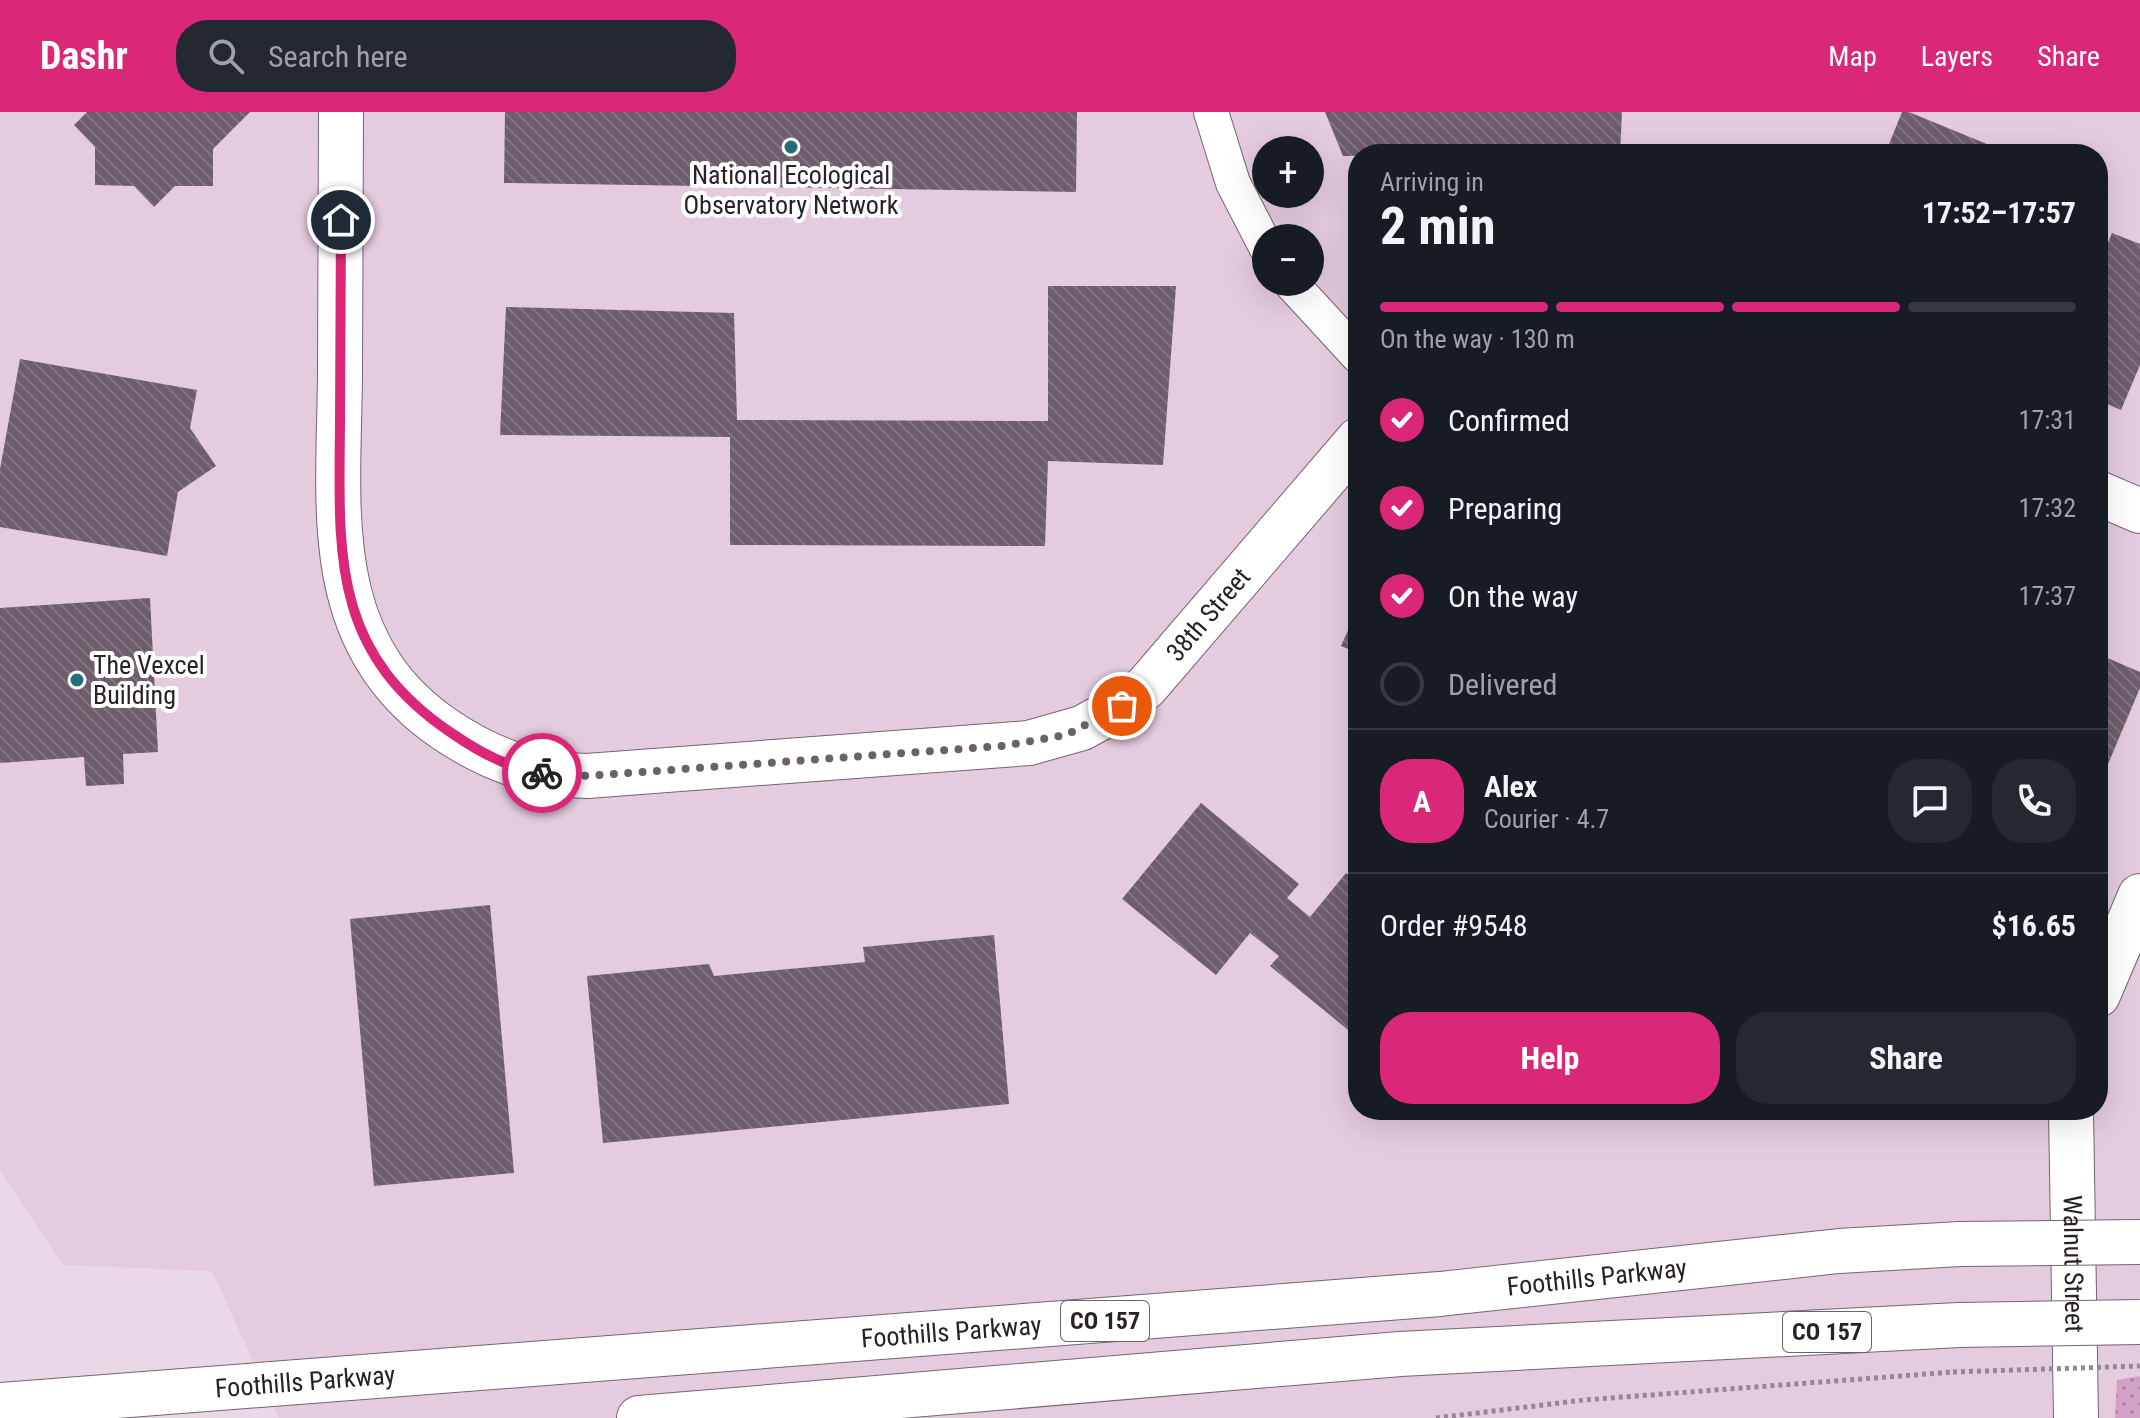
<!DOCTYPE html>
<meta charset="utf-8">
<style>
body{margin:0;font-family:"Roboto Condensed",sans-serif;background:#242831;color:#f1f3f6;height:100vh;display:flex;flex-direction:column;font-size:30px;white-space:nowrap}
*{box-sizing:border-box;margin:0}
p{font-size:26px;color:#9ea1a6}
.icon{flex:none;width:44px;height:44px;fill:none;stroke:currentColor;stroke-width:2;stroke-linecap:round;stroke-linejoin:round}
.map{position:relative;flex:1;overflow:hidden}
.drawer{position:absolute;left:1348px;top:32px;width:760px;height:976px;display:flex;flex-direction:column;background:#171b24;border-radius:32px;box-shadow:0 8px 32px #0002}
.drawer>*{flex:none}
.tools{position:absolute;left:1252px;top:24px;display:grid;gap:16px}
.tools a{display:grid;place-items:center;width:72px;height:72px;border-radius:50%;background:#171b24;box-shadow:0 8px 32px #0002;font-size:40px}
.pin{position:absolute;display:grid;place-items:center;width:68px;height:68px;color:#fff;margin:-34px;border:4px solid #fff;border-radius:50%;box-shadow:0 2px 8px #0007}
.courier{position:absolute;display:grid;place-items:center;width:80px;height:80px;margin:-40px;border:6px solid #db2777;border-radius:50%;background:#fff;color:#222;box-shadow:0 2px 10px #0007}
.headline em{font-style:normal;font-weight:700}
.headline div{display:flex;flex-direction:column-reverse}
.headline{display:flex;align-items:center;justify-content:space-between;height:136px;padding:0 32px}
h1{font-size:52px;font-weight:700;line-height:60px}
.bar{display:grid;grid-template-columns:repeat(4,1fr);gap:12px 8px;align-content:center;height:96px;padding:0 32px}
.bar i{height:10px;border-radius:6px;background:#363941}
.bar .selected{background:#db2777}
.bar p{grid-column:span 4}
.line{display:flex;align-items:center;gap:20px;padding:0 32px;border-top:2px solid #363941}
.line div{flex:1}
.round{display:grid;place-items:center;flex:none;width:84px;height:84px;border-radius:32px;background:#242831}
ol{padding:0 32px;list-style:none}
li{display:flex;align-items:center;gap:24px;height:88px}
li p{margin-inline-start:auto}
li .icon{padding:8px;border-radius:50%;background:#db2777;color:#fff;stroke-width:4}
li:last-child{color:#9ea1a6}
li i{width:44px;height:44px;border:4px solid #363941;border-radius:50%}
.cta{display:flex;gap:16px;margin-top:auto;padding:16px 32px}
.cta a{flex:1;height:92px;border-radius:32px;background:#db2777;color:#fff;font-size:32px;font-weight:700;line-height:92px;text-align:center}
.cta a+a{background:#242831;color:#f1f3f6}
header{display:flex;align-items:center;gap:48px;box-sizing:border-box;height:112px;padding:0 40px;background:#db2777;color:#fff}
header strong{font-size:38px}
nav{display:flex;gap:44px;margin-inline-start:auto;font-size:28px}
.search{width:560px;height:72px;background:#242831;display:flex;align-items:center;gap:20px;box-sizing:border-box;padding:0 28px;border-radius:32px;color:#9ea1a6;font-size:30px}
.map>svg:first-child{display:block}
</style>
<header>
<strong>Dashr</strong>
<div class="search"><svg class="icon" aria-label="search" viewBox="0 0 24 24"><circle cx="10" cy="10" r="6"/><path d="M15 15l6 6"/></svg>Search here</div>
<nav><a>Map</a><a>Layers</a><a>Share</a></nav>
</header>
<div class="map">
<svg width="2140" height="1306" viewBox="0 0 2140 1306">
<defs>
<pattern id="park-dots" width="8" height="8" patternUnits="userSpaceOnUse" patternTransform="scale(2)"><rect width="8" height="8" fill="#d1a1c8"/><path d="M2 2h.1M6 6h.1" fill="none" stroke="#aa83a2" stroke-width="1.8" stroke-linecap="round"/></pattern>
<pattern id="building-back-hatch" width="6" height="6" patternUnits="userSpaceOnUse" patternTransform="scale(2)"><rect width="6" height="6" fill="#6e5d6a"/><path d="M-1 5l2 2M0 0l6 6M5-1l2 2" fill="none" stroke="#82757f"/></pattern>
</defs>
<rect width="100%" height="100%" fill="#ebd8e7"/>
<path fill="#e4cbde" fill-rule="evenodd" d="M0 0H2140V1306H279L212 1159 63 1153 0 1059ZM1266 38H1310V82H1266ZM1358 42H2098V998H1358ZM1266 126H1310V170H1266Z"/>
<polygon fill="url(#park-dots)" points="2140,1264 2140,1306 2115,1306 2117,1268"/>
<g fill="url(#building-back-hatch)">
<polygon points="87,0 250,0 213,37 213,74 175,74 154,95 134,74 95,73 95,35 74,13"/>
<polygon points="505,0 1077,0 1076,80 504,71"/>
<polygon points="1325,0 1622,0 1620,42 1343,44"/>
<polygon points="1902,0 1909,0 2011,42 1885,42"/>
<polygon points="2112,121 2140,132 2140,253 2121,298 2098,288 2098,155"/>
<polygon points="1048,174 1176,174 1163,353 1048,349 1045,434 730,433 730,325 500,323 506,195 734,201 737,308 1048,309"/>
<polygon points="20,247 197,278 190,316 216,354 178,380 167,444 0,415 0,357"/>
<polygon points="150,486 158,640 123,642 124,672 86,674 84,645 0,651 0,496"/>
<polygon points="1358,496 1358,541 1341,534"/>
<polygon points="2098,542 2140,560 2140,576 2098,676"/>
<polygon points="1201,691 1299,772 1287,786 1310,805 1346,761 1358,770 1358,926 1270,854 1279,844 1250,821 1216,863 1122,787"/>
<polygon points="490,793 514,1061 374,1074 350,807"/>
<polygon points="994,823 1009,992 603,1031 587,864 709,852 714,864 865,850 863,835"/>
</g>
<g fill="none" stroke-linecap="round" stroke-linejoin="round">
<g stroke="#756471" stroke-width="36">
<g id="street">
<polyline points="1211,0 1233,71 1266,135"/>
<polyline points="1290,170 1358,244"/>
</g>
</g>
<g stroke="#756471" stroke-width="46">
<g id="secondary">
<path id="s1" d="M341 0C341 87 340 174 340 261 339 396 318 532 446 618 491 648 533 663 587 664L1029 631 1082 616 1122 594 1146 575 1358 328"/>
<polyline points="2098,381 2140,399"/>
<polyline points="2098,883 2140,784"/>
<path id="s2" d="M2071 998 2076 1306"/>
</g>
</g>
<g stroke="#756471" stroke-width="46">
<g id="highway">
<path id="s3" d="M0 1293 1440 1182 1839 1139 1960 1132"/>
<polyline points="639,1306 1400,1242 1959,1213"/>
</g>
</g>
<polyline stroke="#968893" stroke-width="5" stroke-dasharray="4 4" stroke-linecap="butt" points="1436,1306 1584,1288 1953,1260"/>
<use href="#street" stroke="#fff" stroke-width="34"/>
<use href="#secondary" stroke="#fff" stroke-width="44"/>
<use href="#highway" stroke="#fff" stroke-width="44"/>
<g stroke="#756471" stroke-width="46" stroke-linecap="butt">
<g id="highway-bridge">
<polyline points="1960,1132 2140,1130"/>
<polyline points="1959,1213 2140,1210"/>
</g>
</g>
<polyline stroke="#968893" stroke-width="5" stroke-dasharray="4 4" stroke-linecap="butt" points="1953,1260 2140,1254"/>
<use href="#highway-bridge" stroke="#fff" stroke-width="44"/>
</g>
<g fill="none" stroke-linecap="round" stroke-linejoin="round">
<polyline stroke="#6c616a" stroke-width="8" stroke-dasharray="0 14.4" points="542,661 587,664 1002,634 1066,623 1122,594"/>
<path stroke="#db2777" stroke-width="10" d="M341 108C341 175 340 242 340 309 339 441 330 540 453 622 479 640 510 657 542 661"/>
</g>
<g fill="#246e77" stroke="#fff" stroke-width="3">
<circle cx="791" cy="35" r="8"/>
<circle cx="77" cy="568" r="8"/>
</g>
<g text-anchor="middle" stroke-width="8" stroke-linejoin="round" paint-order="stroke">
<g fill="#fff" stroke="#686468" stroke-width="2">
<rect x="1061" y="1189" width="88" height="40" rx="6"/>
<rect x="1783" y="1200" width="88" height="40" rx="6"/>
</g>
<g font-size="24" font-weight="bold" fill="#282127">
<text x="1105" y="1217">CO 157</text>
<text x="1827" y="1228">CO 157</text>
</g>
<g font-size="26" fill="#282127" stroke="#fff">
<text x="791" y="72">National Ecological<tspan x="791" dy="30">Observatory Network</tspan></text>
<text x="93" y="562" text-anchor="start">The Vexcel<tspan x="93" dy="30">Building</tspan></text>
</g>
<g font-size="26" fill="#282127" stroke="#fff">
<text dy="9" stroke="none"><textPath href="#s1" startOffset="1474">38th Street</textPath></text>
<text dy="9" stroke="none"><textPath href="#s2" startOffset="154">Walnut Street</textPath></text>
<text dy="9" stroke="none"><textPath href="#s3" startOffset="1602">Foothills Parkway</textPath></text>
<text dy="9" stroke="none"><textPath href="#s3" startOffset="954">Foothills Parkway</textPath></text>
<text dy="9" stroke="none"><textPath href="#s3" startOffset="306">Foothills Parkway</textPath></text>
</g>
</g>
</svg>
<div class="tools">
<a>+</a>
<a>−</a>
</div>
<div class="pin" style="left:1122px;top:594px;background:#ea580c"><svg class="icon" aria-label="bag" viewBox="0 0 24 24"><path d="M5 8h14l-1 12H6zM9 8a3 3 0 0 1 6 0"/></svg></div>
<div class="pin" style="left:341px;top:108px;background:#1f2937"><svg class="icon" aria-label="home" viewBox="0 0 24 24"><path d="M3 11l9-7 9 7M6 9v11h12V9"/></svg></div>
<div class="courier" style="left:542px;top:661px"><svg class="icon" aria-label="bike" viewBox="0 0 24 24"><circle cx="6" cy="16" r="4"/><circle cx="18" cy="16" r="4"/><path d="M6 16l4-8h5l3 8M10 8l3 8H6M13 5h3"/></svg></div>
<section class="drawer">
<div class="headline"><div><h1>2 min</h1><p>Arriving in</p></div><em>17:52–17:57</em></div>
<div class="bar"><i class="selected"></i><i class="selected"></i><i class="selected"></i><i></i><p>On the way · 130 m</p></div>
<ol>
<li><svg class="icon" aria-label="check" viewBox="0 0 24 24"><path d="M5 12l5 5 9-10"/></svg>Confirmed<p>17:31</p></li>
<li><svg class="icon" aria-label="check" viewBox="0 0 24 24"><path d="M5 12l5 5 9-10"/></svg>Preparing<p>17:32</p></li>
<li><svg class="icon" aria-label="check" viewBox="0 0 24 24"><path d="M5 12l5 5 9-10"/></svg>On the way<p>17:37</p></li>
<li><i></i>Delivered</li>
</ol>
<div class="line" style="height:144px"><b class="round" style="background:#db2777;color:#fff">A</b><div><b>Alex</b><p>Courier · 4.7</p></div><a class="round"><svg class="icon" aria-label="chat" viewBox="0 0 24 24"><path d="M4 5h16v11H9l-5 4z"/></svg></a><a class="round"><svg class="icon" aria-label="phone" viewBox="0 0 24 24"><path d="M5 4h4l2 5-3 2q2 4 5 5l2-3 5 2v4C11 20 4 13 5 4z"/></svg></a></div>
<div class="line" style="height:104px"><div>Order #9548</div><b>$16.65</b></div>
<div class="cta"><a>Help</a><a>Share</a></div>
</section>
</div>
